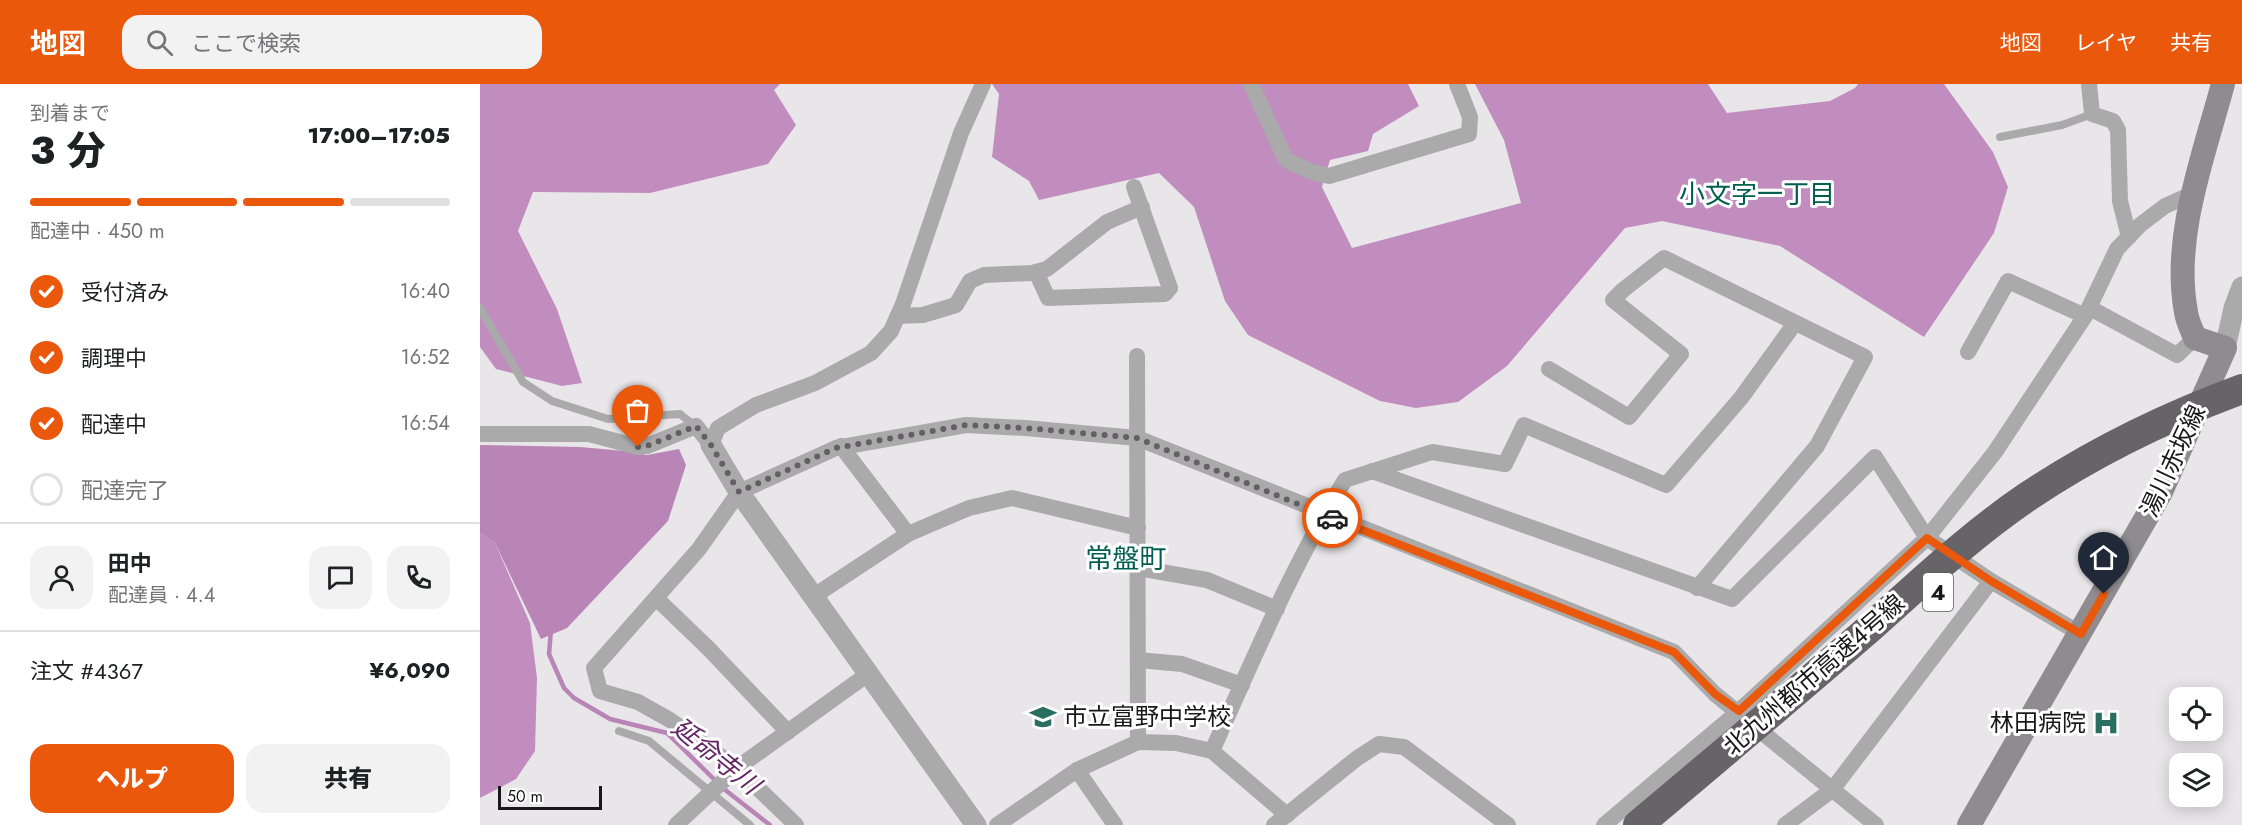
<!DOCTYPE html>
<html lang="ja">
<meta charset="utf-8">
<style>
body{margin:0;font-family:Jost,"Noto Sans JP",sans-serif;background:#f2f2f2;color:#202124;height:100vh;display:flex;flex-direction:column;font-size:22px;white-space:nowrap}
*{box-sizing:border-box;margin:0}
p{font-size:20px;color:#757577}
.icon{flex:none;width:33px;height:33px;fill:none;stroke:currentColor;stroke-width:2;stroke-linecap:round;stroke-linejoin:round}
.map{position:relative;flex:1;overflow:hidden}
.panel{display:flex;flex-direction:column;background:#fff;width:480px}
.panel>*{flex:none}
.tools{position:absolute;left:1689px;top:603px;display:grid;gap:12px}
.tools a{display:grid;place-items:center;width:54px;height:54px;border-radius:12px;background:#fff;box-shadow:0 3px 15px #0003;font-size:30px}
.scale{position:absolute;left:18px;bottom:15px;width:104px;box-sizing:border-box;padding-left:6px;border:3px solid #191819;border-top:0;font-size:16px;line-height:21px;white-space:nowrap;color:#191819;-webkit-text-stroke:4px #fff;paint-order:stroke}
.pin{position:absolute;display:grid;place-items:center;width:51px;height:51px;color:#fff;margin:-62px -26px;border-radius:50% 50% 50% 0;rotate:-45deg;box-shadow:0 0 6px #0007}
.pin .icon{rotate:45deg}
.courier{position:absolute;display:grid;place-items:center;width:60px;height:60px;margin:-30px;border:4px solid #ea580c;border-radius:50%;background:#fff;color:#222;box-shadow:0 2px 8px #0007}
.headline em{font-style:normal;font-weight:800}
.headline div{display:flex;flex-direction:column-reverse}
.headline{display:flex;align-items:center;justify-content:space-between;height:102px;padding:0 30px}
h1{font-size:39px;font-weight:800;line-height:45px}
.bar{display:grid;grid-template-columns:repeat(4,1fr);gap:9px 6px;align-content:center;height:72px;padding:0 30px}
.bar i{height:8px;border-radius:4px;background:#e0e0e0}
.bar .on{background:#ea580c}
.bar p{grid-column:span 4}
.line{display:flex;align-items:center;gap:15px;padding:0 30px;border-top:2px solid #e0e0e0}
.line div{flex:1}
.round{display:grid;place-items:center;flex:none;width:63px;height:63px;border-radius:18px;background:#f2f2f2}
ol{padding:0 30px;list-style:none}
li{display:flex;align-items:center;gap:18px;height:66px}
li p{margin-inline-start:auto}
li .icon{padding:6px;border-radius:50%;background:#ea580c;color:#fff;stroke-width:4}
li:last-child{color:#757577}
li i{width:33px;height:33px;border:3px solid #e0e0e0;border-radius:50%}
.button{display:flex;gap:12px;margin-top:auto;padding:12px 30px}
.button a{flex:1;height:69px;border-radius:18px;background:#ea580c;color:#fff;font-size:24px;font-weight:800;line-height:69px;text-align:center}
.button a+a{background:#f2f2f2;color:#202124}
header{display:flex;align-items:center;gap:36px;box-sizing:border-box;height:84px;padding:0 30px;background:#ea580c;color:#fff}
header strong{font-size:28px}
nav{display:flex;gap:33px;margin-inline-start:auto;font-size:21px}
.search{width:420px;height:54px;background:#f2f2f2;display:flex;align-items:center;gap:15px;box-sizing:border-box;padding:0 21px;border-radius:18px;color:#757577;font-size:22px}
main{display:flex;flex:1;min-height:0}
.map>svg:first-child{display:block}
</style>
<header>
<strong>地図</strong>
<div class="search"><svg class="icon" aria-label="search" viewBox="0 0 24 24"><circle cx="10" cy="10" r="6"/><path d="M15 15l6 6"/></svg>ここで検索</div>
<nav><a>地図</a><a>レイヤ</a><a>共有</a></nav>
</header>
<main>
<section class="panel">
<div class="headline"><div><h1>3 分</h1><p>到着まで</p></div><em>17:00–17:05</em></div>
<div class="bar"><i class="on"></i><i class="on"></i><i class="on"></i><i></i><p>配達中 · 450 m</p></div>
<ol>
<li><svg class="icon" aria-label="check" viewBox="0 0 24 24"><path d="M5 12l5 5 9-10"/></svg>受付済み<p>16:40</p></li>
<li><svg class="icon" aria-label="check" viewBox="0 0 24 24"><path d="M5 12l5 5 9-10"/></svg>調理中<p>16:52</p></li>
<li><svg class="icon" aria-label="check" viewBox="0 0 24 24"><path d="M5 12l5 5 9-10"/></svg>配達中<p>16:54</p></li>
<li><i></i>配達完了</li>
</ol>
<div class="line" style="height:108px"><a class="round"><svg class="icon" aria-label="person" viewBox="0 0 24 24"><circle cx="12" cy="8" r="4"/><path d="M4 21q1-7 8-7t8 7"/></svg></a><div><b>田中</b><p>配達員 · 4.4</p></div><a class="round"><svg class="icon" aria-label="chat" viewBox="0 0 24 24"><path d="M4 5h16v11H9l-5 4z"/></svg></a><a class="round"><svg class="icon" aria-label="phone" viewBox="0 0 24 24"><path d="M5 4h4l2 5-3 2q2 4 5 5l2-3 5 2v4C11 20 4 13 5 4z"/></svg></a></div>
<div class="line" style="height:78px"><div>注文 #4367</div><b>¥6,090</b></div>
<div class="button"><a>ヘルプ</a><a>共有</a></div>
</section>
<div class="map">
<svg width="1762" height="741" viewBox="0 0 1762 741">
<rect width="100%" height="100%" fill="#e9e6e9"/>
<g fill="#c18dbf">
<polygon points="0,0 300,0 294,6 316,41 288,80 170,109 53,108 38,147 77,225 102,299 82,302 16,285 0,263"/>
<polygon points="512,0 928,0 939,22 893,50 888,67 850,76 842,103 872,164 1041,119 1024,56 995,0 1228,0 1247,29 1350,17 1375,4 1378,0 1464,0 1513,68 1528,103 1514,149 1444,253 1300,162 1182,137 1145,144 1027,282 978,318 936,324 900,317 768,251 745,217 714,123 679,89 559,116 549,97 512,73 519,10"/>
<polygon points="0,449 15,459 50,539 57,594 55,667 36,695 0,714"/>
</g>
<polygon fill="#b885b6" points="0,361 100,363 145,367 167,371 199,365 206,381 188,437 87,544 61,555 15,459 0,449"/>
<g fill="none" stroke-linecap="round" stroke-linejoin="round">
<polyline stroke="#b885b6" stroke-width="4.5" points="71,546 69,570 84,604 94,614 130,635 187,649 244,705 290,741"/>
<g stroke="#abaaab" stroke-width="8">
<polyline points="1520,53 1582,41 1612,30"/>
<polyline points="0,224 43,298 72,317 128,335 200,330 215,342"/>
<polyline points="139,647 169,657 270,741"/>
</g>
<g stroke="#abaaab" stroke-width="16">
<polyline points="771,0 806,76 832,88 849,92 989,50 990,33 977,0"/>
<polyline points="1609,0 1612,30 1633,37 1638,46 1640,117 1649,153"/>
<polyline points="556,188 568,214 685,210 690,204 654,103"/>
<polyline points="1610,224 1697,271 1715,254"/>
<polyline points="418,232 443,231 476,221 490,197 504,191 552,189 567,185 627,138 662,123"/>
<polyline points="1488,268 1528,197 1605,232"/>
<polyline points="657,272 658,658"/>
<polyline points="1069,285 1149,333 1201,270 1133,216 1143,206 1184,174 1385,273 1337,362 1217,504"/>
<polyline points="0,350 109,350 158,363 167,362 216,342 231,361 238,344 276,321 335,299 391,269 411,247 423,220 481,49 503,0"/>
<polyline points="361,362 428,450"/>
<polyline points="892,387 1252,515 1395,373 1447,454 1511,497 1601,550"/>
<polyline points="658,484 727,496 797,525"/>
<polyline points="334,512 428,450 489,424 532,414 658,444"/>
<polyline points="176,514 228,564 308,648"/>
<polyline points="658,576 702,580 762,601"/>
<path d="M732 667C773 576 812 482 865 396L952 368 1025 380 1044 341 1186 401 1261 314 1315 239"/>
<polyline points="597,686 635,741"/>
<polyline points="196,741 257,684 388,590"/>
<polyline points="316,741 257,684 190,636 158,618 120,607 114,584 219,465 259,408 356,364 486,341 545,344 657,354 1194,568 1235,610 1396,741"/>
<polyline points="517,741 597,686 658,658 696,659 732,667 807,731"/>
<polyline points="794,741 876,675 899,660 924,663 1028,741"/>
<polyline points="1124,741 1259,627 1447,454 1515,368 1605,232 1637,165 1660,141 1685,122 1714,109"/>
<polyline points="1305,741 1352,706 1511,497"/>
</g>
<g stroke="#abaaab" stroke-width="21">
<polyline points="1745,264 1754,224 1762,203"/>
<polyline points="231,361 259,408 496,741"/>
</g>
<path stroke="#8e8c8e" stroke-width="24" d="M1489 741 1681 408 1745 264 1715 254C1712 246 1707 237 1706 228 1692 153 1724 71 1743 0"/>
<path stroke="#676467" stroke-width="30" d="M1158 741C1233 678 1309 614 1383 550 1436 503 1488 453 1547 413 1614 368 1686 333 1762 305"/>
</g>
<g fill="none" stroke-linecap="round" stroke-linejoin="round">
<polyline stroke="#626062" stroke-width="6" stroke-dasharray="0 10.8" points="158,363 167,362 216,342 231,361 259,408 356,364 486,341 545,344 657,354 852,434"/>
<polyline stroke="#ea580c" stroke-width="8" points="852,434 1194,568 1235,610 1259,627 1447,454 1511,497 1601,550 1624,510"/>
</g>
<defs>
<g id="school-bare" transform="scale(2.07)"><path d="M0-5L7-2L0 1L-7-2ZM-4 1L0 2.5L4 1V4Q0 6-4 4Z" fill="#2a6e61" stroke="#fff" stroke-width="2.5" paint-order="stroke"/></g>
<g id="hospital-bare" transform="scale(2.07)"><path d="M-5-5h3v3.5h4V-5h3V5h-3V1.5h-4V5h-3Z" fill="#2a6e61" stroke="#fff" stroke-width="2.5" paint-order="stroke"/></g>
</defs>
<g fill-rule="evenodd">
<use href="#school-bare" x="563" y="633"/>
<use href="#hospital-bare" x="1626" y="639"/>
</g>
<g text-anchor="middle" stroke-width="6" stroke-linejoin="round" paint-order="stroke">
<rect fill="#fff" stroke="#5e5d5e" stroke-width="1.5" x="1443" y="489" width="30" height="38" rx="4.5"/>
<g font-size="22" font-weight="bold" fill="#191819">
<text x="1458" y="516">4</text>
</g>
<g font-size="24" fill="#191819" stroke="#fff">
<text transform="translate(1693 377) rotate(-65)" y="8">湯川赤坂線</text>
<text transform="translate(1334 591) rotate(-41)" y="8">北九州都市高速４号線</text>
</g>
<g font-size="24" fill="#191819" stroke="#fff" text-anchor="start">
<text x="583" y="641">市立富野中学校</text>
<text x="1606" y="647" text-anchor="end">林田病院</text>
</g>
<g font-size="26" fill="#005e50" stroke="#fff">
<text x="1277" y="119">小文字一丁目</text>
</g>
<g font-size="26" font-style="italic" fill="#642664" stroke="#fff">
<text transform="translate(236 672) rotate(39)" y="9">延命寺川</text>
</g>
<g font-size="27" fill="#005e50" stroke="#fff">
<text x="646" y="484">常盤町</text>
</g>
</g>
</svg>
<div class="tools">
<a><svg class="icon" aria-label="locate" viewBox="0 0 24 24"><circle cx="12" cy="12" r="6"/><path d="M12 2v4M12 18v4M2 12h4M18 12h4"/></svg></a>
<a><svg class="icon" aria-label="layers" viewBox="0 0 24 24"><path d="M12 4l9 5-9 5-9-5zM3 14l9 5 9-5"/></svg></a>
</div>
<div class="scale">50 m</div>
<div class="pin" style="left:158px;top:363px;background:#ea580c"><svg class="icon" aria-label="bag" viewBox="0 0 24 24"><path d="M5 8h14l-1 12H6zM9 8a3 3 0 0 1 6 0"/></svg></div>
<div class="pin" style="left:1624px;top:510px;background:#1f2937"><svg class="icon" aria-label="home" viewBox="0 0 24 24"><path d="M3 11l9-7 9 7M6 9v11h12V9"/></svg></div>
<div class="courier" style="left:852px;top:434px"><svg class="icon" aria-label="car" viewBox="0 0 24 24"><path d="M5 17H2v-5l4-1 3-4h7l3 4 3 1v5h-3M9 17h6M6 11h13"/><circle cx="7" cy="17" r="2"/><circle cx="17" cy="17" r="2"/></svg></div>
</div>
</main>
